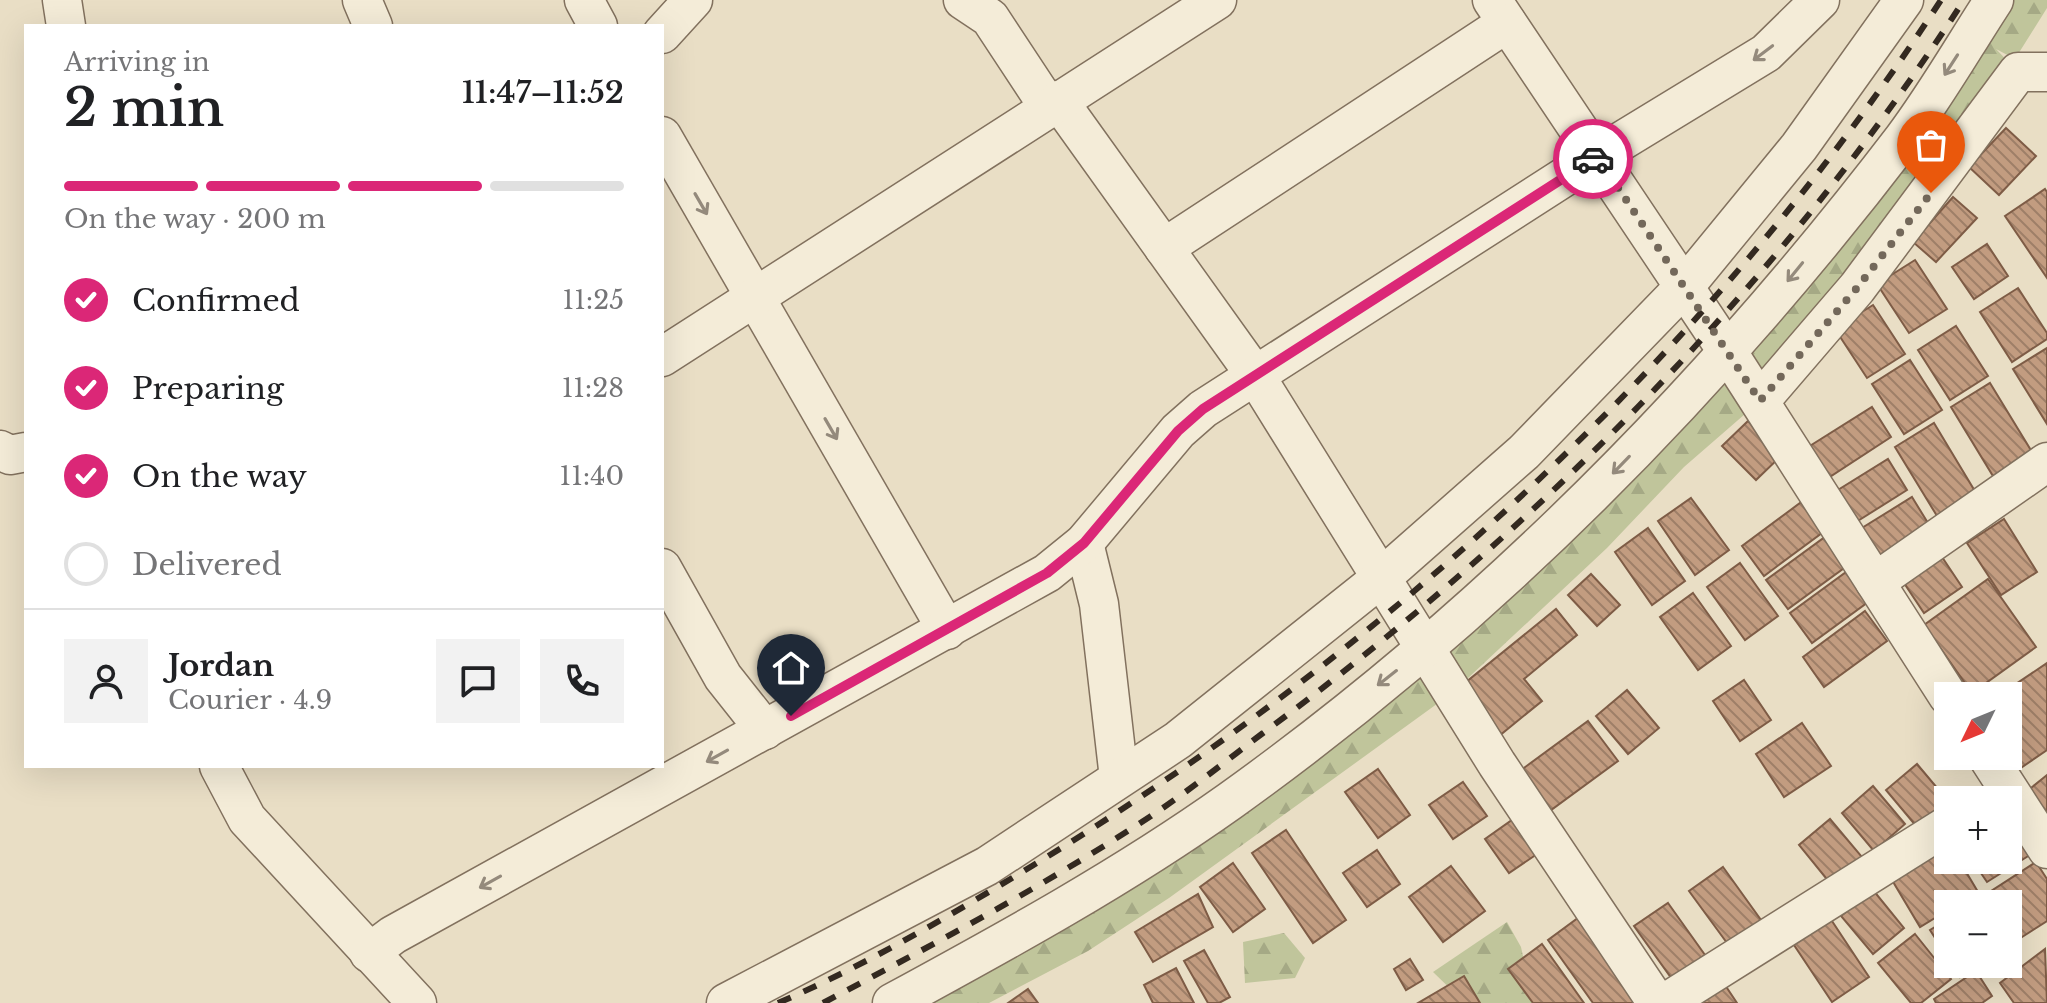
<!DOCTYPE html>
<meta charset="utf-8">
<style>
body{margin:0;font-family:"Libre Baskerville",serif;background:#f2f2f2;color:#202124;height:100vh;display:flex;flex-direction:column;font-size:30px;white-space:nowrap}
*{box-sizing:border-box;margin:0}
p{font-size:26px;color:#757577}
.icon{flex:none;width:44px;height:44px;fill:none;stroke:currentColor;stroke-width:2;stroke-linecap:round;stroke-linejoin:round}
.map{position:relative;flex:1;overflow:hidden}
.panel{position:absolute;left:24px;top:24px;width:640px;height:744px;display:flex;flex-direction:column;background:#fff;border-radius:0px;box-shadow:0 8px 32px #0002}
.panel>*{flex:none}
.needle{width:52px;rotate:227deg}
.controls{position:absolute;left:1934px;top:682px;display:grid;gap:16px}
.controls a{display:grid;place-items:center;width:88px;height:88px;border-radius:0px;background:#fff;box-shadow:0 8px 32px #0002;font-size:40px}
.pin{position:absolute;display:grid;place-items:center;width:68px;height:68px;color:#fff;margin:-82px -34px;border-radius:50% 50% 50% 0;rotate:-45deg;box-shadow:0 0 8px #0007}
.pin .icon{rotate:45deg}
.courier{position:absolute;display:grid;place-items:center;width:80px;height:80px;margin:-40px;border:6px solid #db2777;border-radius:50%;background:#fff;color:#222;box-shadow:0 2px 10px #0007}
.head em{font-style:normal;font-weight:600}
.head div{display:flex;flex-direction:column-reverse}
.head{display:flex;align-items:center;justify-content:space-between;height:136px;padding:0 40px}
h1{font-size:52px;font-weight:600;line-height:60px}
.bar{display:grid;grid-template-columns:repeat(4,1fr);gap:12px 8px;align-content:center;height:96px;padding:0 40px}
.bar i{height:10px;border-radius:6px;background:#e0e0e0}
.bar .selected{background:#db2777}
.bar p{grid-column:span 4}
.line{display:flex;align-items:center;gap:20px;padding:0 40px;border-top:2px solid #e0e0e0}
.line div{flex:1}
.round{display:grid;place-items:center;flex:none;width:84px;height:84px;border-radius:0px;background:#f2f2f2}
ol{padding:0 40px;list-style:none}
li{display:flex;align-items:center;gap:24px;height:88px}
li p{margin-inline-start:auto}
li .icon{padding:8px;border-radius:50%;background:#db2777;color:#fff;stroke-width:4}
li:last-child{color:#757577}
li i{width:44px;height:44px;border:4px solid #e0e0e0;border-radius:50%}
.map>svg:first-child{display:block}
</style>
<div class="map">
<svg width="2047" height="1003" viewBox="0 0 2047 1003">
<defs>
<pattern id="forest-firs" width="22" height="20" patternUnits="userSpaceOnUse" patternTransform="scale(2)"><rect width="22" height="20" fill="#c0c59b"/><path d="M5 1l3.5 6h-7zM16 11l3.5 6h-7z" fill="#a5a985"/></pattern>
<pattern id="building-back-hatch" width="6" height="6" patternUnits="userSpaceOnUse" patternTransform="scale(2)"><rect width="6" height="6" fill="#c29c80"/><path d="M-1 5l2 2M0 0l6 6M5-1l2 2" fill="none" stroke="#9e7f68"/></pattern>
</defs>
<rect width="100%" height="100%" fill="#e9dec5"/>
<g fill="url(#forest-firs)">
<polygon points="2009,0 2047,0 2047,8 2015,59 1996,49 2018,72 1760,401 1684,467 1607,548 1452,693 1169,898 1088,951 989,1003 931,1003 1123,871 1576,511"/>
<polygon points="1507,922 1521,947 1533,1003 1465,1003 1433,972"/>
<polygon points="1284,933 1305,958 1295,978 1245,983 1243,942"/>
</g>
<g fill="url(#building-back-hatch)" stroke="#7e5c46" stroke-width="2">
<polygon points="2006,128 2036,156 1999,195 1969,167"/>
<polygon points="2045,189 2047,192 2047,278 2005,216"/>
<polygon points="1953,197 1977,218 1936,262 1913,242"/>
<polygon points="1987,244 2008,276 1974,299 1952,267"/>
<polygon points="1915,260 1947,309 1909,333 1877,284"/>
<polygon points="2018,288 2047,333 2047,339 2012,362 1980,312"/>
<polygon points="1873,305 1905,354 1867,378 1835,329"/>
<polygon points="1956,326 1988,376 1950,400 1918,350"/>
<polygon points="2047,348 2047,424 2013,369"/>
<polygon points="1910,360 1942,410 1904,434 1872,384"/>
<polygon points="1990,383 2032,452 1993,476 1951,407"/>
<polygon points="1872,407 1891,437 1825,480 1805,449"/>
<polygon points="1748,421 1781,456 1756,480 1722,446"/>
<polygon points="1934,423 1976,493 1937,516 1895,447"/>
<polygon points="1888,459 1907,490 1853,524 1833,493"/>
<polygon points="1912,497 1931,528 1876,562 1857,531"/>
<polygon points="1691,498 1729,550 1695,575 1658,521"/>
<polygon points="1804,500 1826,530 1764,576 1742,546"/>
<polygon points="2004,519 2037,572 2001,595 1967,543"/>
<polygon points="1648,528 1685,581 1652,605 1615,552"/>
<polygon points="1829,534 1851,563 1788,609 1766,580"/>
<polygon points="1940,554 1962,587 1924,613 1902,580"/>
<polygon points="1740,563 1778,616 1745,640 1707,587"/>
<polygon points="1853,567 1875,597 1812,643 1790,613"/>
<polygon points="1591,574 1620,605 1597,626 1568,595"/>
<polygon points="1988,579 2036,647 1972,693 1924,625"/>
<polygon points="1693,593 1731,646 1698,670 1660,617"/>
<polygon points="1556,609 1577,635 1524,679 1542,701 1499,736 1460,687"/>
<polygon points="1865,611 1887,641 1824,687 1803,657"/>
<polygon points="2047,663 2047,750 2015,772 2008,756 2008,696 1998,696"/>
<polygon points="1744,680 1771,720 1740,741 1713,701"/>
<polygon points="1627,690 1659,728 1628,754 1596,716"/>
<polygon points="1588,721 1618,761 1547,813 1517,773"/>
<polygon points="1802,723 1831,766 1784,797 1756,754"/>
<polygon points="1917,764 1948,801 1917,827 1886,790"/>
<polygon points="1378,769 1410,815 1378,838 1345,792"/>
<polygon points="2047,775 2047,822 2026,792"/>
<polygon points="1463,782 1487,816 1453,839 1429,805"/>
<polygon points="1873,786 1905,824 1874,851 1842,813"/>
<polygon points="2008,814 2033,853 1987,882 1972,860 2008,860"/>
<polygon points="1519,815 1543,850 1509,873 1485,839"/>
<polygon points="1830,819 1862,857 1830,883 1799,845"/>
<polygon points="1286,830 1346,920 1313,943 1252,853"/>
<polygon points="1948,846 1948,860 1959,860 1978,892 1958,904 1948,904 1948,910 1920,927 1892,880"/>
<polygon points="1377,850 1400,884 1367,907 1343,873"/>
<polygon points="2036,862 2047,879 2047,921 2008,946 2008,904 1971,904"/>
<polygon points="1233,863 1265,909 1233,932 1200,887"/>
<polygon points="1451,866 1485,911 1443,942 1409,897"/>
<polygon points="1723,867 1761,920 1727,943 1689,891"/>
<polygon points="1873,890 1904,928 1873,954 1841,916"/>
<polygon points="1198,894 1213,927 1153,962 1135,932"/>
<polygon points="1668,903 1705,955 1672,979 1634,926"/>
<polygon points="1582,915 1643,1003 1593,1003 1548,940"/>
<polygon points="1828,915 1869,977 1832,1002 1790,939"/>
<polygon points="1948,919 1948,958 1930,930"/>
<polygon points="1915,934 1951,979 1921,1003 1911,1003 1878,963"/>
<polygon points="1542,944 1584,1003 1533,1003 1508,969"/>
<polygon points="2045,949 2047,1003 2014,1003 2000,983"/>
<polygon points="1204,950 1230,997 1219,1003 1208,1003 1184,961"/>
<polygon points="1410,959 1423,980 1406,990 1394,969"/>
<polygon points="1952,964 1980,964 1960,977"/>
<polygon points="1176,968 1194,1003 1153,1003 1144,985"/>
<polygon points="1976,971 1992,996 1982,1003 1936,1003 1934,999"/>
<polygon points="1464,976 1480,1003 1418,1003"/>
<polygon points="1725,985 1737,1003 1698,1003"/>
<polygon points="1028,989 1038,1003 1008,1003"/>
</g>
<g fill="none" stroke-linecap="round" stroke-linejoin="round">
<g stroke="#82715e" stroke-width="41">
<g id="minor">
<polyline points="62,0 66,26"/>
<polyline points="362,0 373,26"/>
<polyline points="584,0 598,26"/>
<polyline points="963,0 990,18 1048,106"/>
<polyline points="1492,0 1729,354 1948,696"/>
<polyline points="662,34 693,0"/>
<polyline points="1058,100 1255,375 1497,764 1657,1003"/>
<polyline points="662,136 947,630"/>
<polyline points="1164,248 1507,23"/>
<polyline points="662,357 1217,0"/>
<polyline points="1760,401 1857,288 2018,72 2047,72"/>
<polyline points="0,450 10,455 26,452"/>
<polyline points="1084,543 1099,604 1119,778"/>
<polyline points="662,568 723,677 765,730"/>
<polyline points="1875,582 2047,462"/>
<polyline points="1987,756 2047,849"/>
<polyline points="219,766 247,819 417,1003"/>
<polyline points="369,953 393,935 1047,573 1084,543 1178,431 1203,409 1597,156 1766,53 1820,0"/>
<polyline points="726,1003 987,866 1178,740 1381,578 1524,452 1685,286 1799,147 1904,0"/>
<path d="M892 1003C1008 940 1123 877 1230 801 1487 617 1711 390 1903 139 1936 95 1964 46 1994 0"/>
<polyline points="1665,1003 1948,825"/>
</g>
</g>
<use href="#minor" stroke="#f4ecd8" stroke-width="38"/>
<g stroke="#332920" stroke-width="6" stroke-dasharray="14 14" stroke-linecap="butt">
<path d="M778 1003C866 965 951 915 1032 866 1388 650 1714 350 1941 0"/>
<path d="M823 1003C934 944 1046 885 1151 816 1190 790 1226 761 1263 733 1535 532 1780 285 1964 0"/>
</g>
</g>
<defs><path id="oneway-shaft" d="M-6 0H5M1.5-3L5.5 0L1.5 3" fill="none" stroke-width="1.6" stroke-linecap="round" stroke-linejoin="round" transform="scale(2)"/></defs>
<g stroke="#948a7c">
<use href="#oneway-shaft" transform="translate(1763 53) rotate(143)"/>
<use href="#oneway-shaft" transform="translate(1951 65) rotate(123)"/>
<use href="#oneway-shaft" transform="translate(701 204) rotate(60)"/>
<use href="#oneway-shaft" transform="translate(1795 272) rotate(129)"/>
<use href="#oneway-shaft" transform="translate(831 429) rotate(60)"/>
<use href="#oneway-shaft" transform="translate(1621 465) rotate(134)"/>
<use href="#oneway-shaft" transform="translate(1387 678) rotate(142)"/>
<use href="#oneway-shaft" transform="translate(717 756) rotate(151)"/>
<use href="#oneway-shaft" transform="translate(490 882) rotate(151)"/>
</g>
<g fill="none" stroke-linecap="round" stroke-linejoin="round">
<polyline stroke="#73685a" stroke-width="8" stroke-dasharray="0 14.4" points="1593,159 1597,156 1760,401 1857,288 1931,193"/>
<polyline stroke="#db2777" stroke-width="10" points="791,716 1047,573 1084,543 1178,431 1203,409 1593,159"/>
</g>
</svg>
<div class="controls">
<a><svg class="needle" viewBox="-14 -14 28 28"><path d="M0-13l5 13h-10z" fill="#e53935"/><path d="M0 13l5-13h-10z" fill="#757577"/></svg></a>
<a>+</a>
<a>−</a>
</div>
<div class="pin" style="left:1931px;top:193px;background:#ea580c"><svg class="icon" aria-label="bag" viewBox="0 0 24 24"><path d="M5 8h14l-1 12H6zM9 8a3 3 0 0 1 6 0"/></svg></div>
<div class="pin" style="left:791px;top:716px;background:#1f2937"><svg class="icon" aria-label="home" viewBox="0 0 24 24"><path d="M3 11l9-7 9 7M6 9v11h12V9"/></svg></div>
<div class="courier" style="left:1593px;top:159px"><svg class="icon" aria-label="car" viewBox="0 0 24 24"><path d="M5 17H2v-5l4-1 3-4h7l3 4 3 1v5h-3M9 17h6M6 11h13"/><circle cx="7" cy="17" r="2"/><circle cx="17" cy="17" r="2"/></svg></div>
<section class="panel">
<div class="head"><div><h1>2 min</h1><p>Arriving in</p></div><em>11:47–11:52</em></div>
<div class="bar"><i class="selected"></i><i class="selected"></i><i class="selected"></i><i></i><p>On the way · 200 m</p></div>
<ol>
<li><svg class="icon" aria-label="check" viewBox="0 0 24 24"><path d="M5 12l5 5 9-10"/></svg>Confirmed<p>11:25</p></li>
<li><svg class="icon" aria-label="check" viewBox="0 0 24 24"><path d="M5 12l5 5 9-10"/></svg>Preparing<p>11:28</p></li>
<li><svg class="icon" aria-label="check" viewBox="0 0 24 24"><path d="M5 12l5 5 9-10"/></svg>On the way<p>11:40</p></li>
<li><i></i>Delivered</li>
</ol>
<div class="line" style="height:144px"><a class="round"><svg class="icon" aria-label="person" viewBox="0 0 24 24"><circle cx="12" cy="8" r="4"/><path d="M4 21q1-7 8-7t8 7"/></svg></a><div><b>Jordan</b><p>Courier · 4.9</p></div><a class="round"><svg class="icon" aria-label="chat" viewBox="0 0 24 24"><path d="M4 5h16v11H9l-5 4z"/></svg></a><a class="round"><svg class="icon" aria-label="phone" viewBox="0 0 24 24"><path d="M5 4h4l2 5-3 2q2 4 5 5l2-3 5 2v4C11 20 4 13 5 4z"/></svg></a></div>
</section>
</div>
